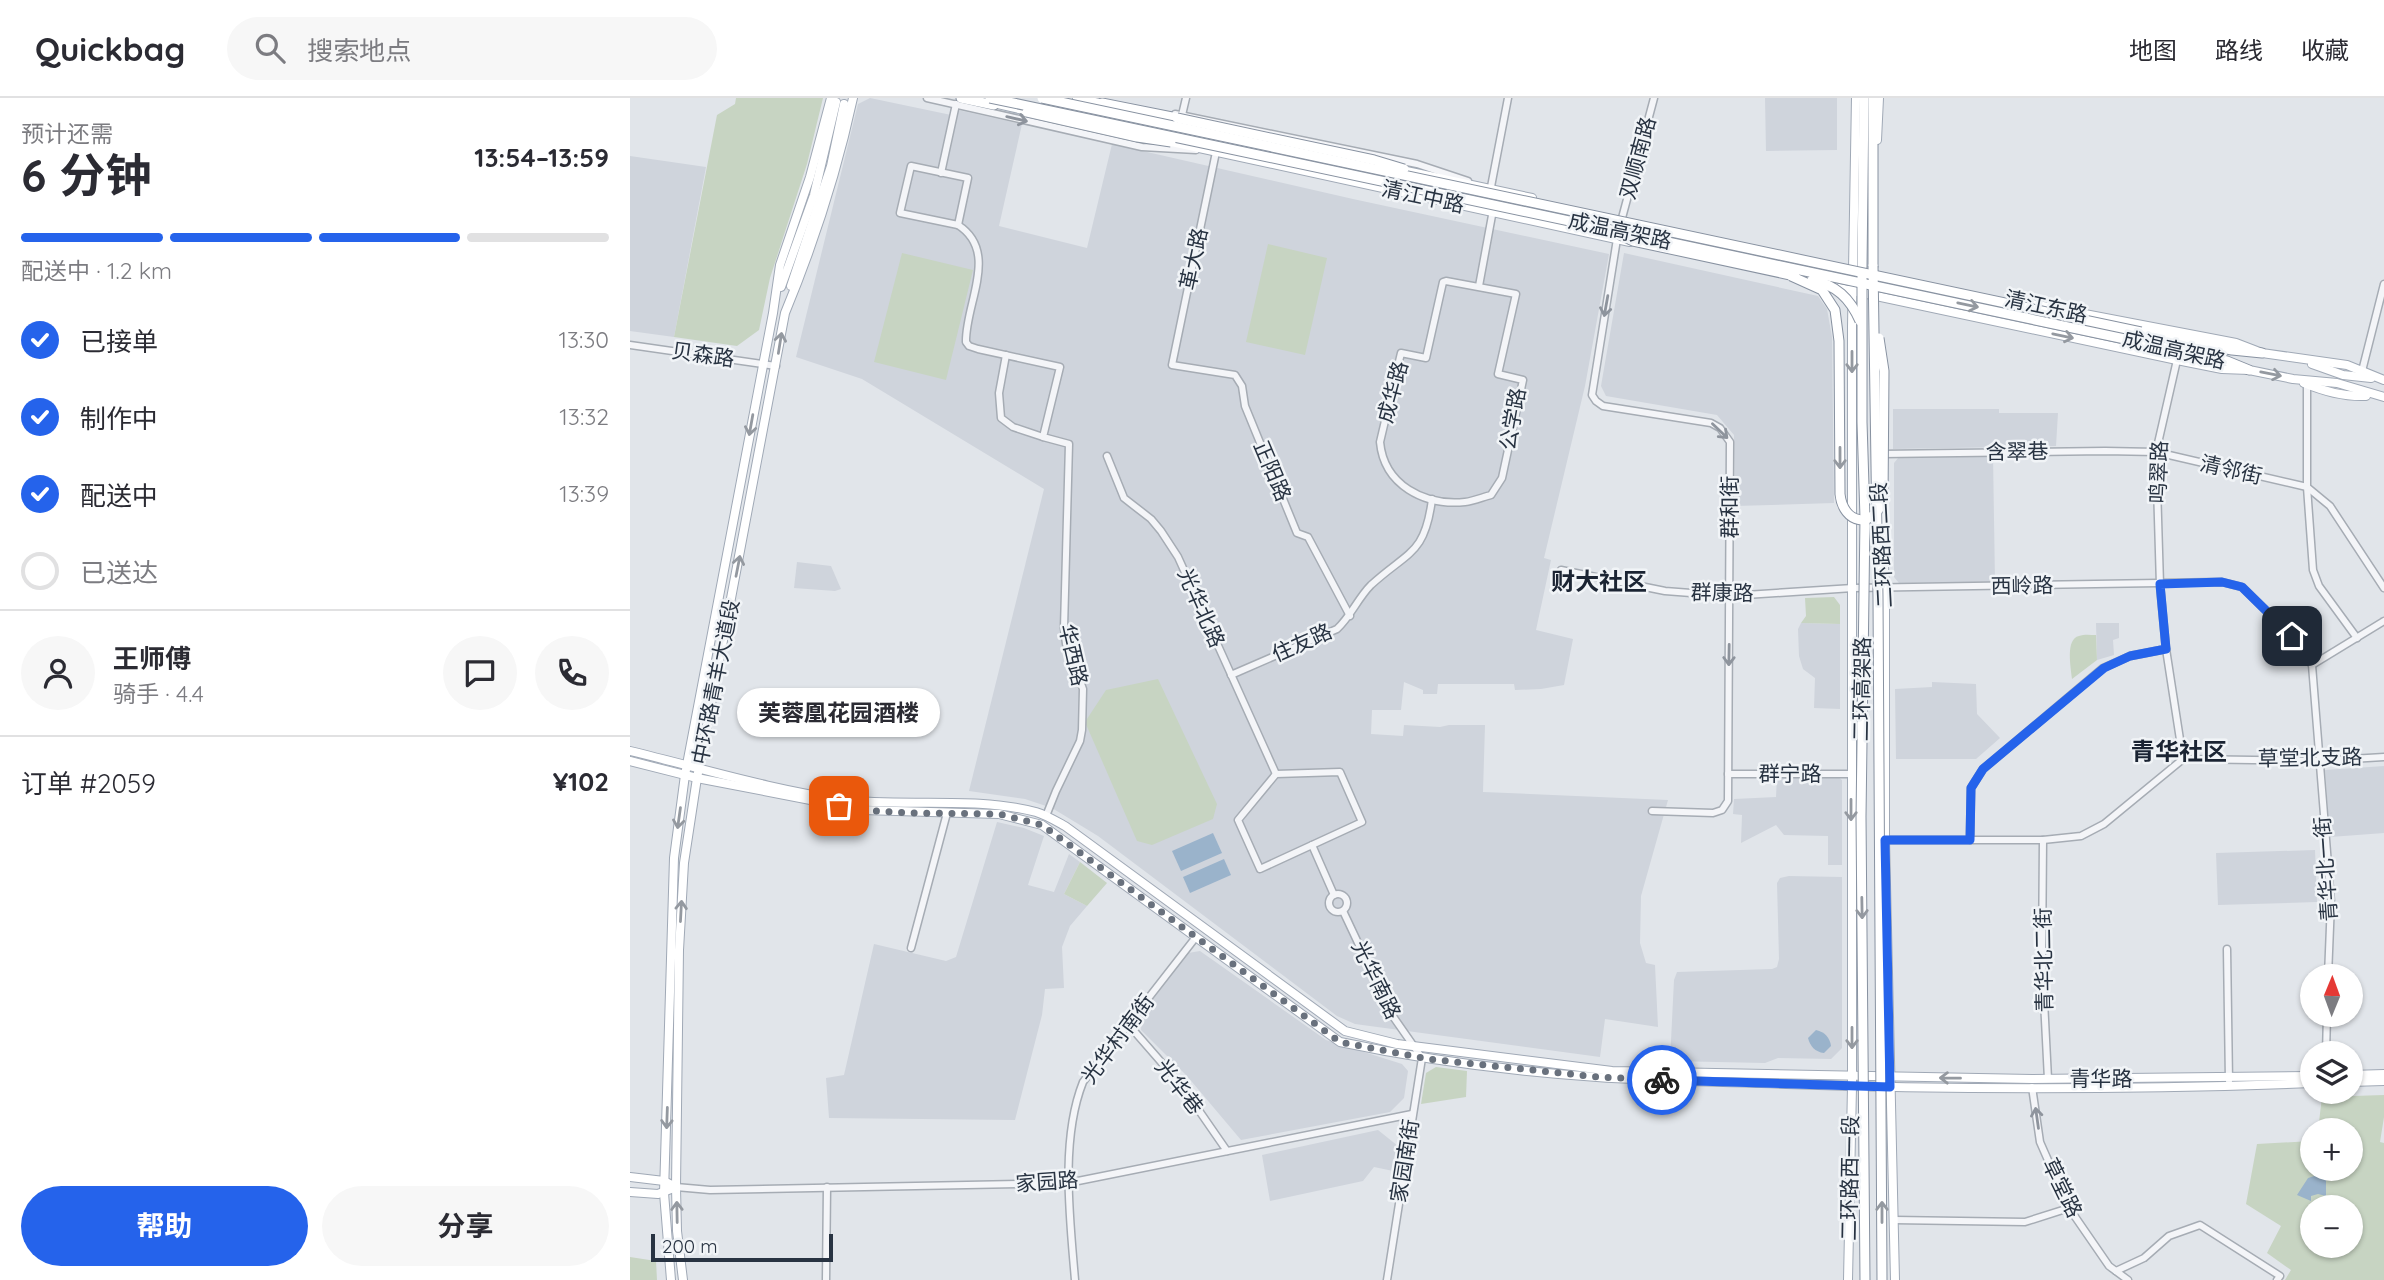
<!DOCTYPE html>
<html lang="zh">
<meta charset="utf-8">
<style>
body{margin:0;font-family:Quicksand,"Noto Sans SC",sans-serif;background:#f7f7f7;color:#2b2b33;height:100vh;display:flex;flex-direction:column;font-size:26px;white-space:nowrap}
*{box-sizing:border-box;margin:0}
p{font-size:23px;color:#7c7c81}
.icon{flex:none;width:38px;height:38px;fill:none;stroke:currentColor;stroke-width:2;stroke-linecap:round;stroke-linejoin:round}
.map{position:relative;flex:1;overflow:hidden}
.sheet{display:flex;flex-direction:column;background:#fff;width:630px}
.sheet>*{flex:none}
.needle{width:46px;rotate:1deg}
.tools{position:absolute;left:1670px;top:866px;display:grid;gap:14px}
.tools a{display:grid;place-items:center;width:63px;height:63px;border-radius:50%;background:#fff;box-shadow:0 2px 5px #0004;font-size:35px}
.scale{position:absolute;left:21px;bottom:18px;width:182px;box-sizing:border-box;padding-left:7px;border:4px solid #283342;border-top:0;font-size:19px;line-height:24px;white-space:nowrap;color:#283342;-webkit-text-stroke:5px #f1f4f7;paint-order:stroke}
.pin{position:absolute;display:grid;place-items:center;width:60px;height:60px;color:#fff;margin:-30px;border-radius:14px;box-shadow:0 4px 10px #0006}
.courier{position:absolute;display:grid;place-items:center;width:70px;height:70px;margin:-35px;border:5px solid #2563eb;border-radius:50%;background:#fff;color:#222;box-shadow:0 2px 9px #0007}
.bubble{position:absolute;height:49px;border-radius:24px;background:#fff;box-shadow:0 2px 5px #0004;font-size:23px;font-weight:700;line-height:49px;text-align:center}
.headline em{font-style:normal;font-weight:700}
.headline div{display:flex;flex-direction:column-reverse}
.headline{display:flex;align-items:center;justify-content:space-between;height:119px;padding:0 21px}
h1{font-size:46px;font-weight:700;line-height:52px}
.bar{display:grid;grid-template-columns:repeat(4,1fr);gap:10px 7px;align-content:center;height:84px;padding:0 21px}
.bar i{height:9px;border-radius:5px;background:#e1e1e2}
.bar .on{background:#2563eb}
.bar p{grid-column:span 4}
.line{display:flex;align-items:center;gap:18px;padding:0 21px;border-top:2px solid #e1e1e2}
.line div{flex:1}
.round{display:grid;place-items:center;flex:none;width:74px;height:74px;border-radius:37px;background:#f7f7f7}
ol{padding:0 21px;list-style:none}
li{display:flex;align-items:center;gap:21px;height:77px}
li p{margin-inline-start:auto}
li .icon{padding:7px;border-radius:50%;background:#2563eb;color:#fff;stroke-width:4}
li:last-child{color:#7c7c81}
li i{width:38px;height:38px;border:4px solid #e1e1e2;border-radius:50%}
.action{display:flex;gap:14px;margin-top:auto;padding:14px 21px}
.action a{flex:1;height:80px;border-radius:42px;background:#2563eb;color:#fff;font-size:28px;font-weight:700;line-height:80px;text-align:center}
.action a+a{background:#f7f7f7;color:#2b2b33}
header{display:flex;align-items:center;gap:42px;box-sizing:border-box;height:98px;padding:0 35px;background:#fff;border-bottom:2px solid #e1e1e2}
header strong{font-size:33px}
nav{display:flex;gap:38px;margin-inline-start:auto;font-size:24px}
.search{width:490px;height:63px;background:#f7f7f7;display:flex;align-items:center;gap:18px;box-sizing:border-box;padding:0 24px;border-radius:38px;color:#7c7c81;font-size:26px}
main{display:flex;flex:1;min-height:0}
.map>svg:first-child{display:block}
</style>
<header>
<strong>Quickbag</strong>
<div class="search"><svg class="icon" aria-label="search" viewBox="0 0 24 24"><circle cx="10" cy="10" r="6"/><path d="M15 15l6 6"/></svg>搜索地点</div>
<nav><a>地图</a><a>路线</a><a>收藏</a></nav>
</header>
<main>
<section class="sheet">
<div class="headline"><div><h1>6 分钟</h1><p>预计还需</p></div><em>13:54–13:59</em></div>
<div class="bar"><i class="on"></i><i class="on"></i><i class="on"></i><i></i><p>配送中 · 1.2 km</p></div>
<ol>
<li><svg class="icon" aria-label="check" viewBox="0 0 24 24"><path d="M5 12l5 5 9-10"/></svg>已接单<p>13:30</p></li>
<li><svg class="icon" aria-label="check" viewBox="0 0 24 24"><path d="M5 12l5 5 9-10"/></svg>制作中<p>13:32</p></li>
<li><svg class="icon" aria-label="check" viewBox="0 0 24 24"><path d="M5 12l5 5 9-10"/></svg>配送中<p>13:39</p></li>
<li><i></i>已送达</li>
</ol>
<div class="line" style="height:126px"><a class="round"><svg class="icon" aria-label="person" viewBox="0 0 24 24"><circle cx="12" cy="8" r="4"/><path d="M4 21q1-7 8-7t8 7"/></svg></a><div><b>王师傅</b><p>骑手 · 4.4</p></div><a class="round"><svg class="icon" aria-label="chat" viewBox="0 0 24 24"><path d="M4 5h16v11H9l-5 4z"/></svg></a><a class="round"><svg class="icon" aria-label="phone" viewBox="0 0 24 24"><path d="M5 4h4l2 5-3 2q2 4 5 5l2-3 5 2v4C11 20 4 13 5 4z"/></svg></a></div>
<div class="line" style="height:91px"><div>订单 #2059</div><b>¥102</b></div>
<div class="action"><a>帮助</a><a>分享</a></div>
</section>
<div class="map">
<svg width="1754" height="1182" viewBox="0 0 1754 1182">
<rect width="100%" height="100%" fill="#e1e5ea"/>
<g fill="#cfd4dc">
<polygon points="240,0 326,18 328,12 392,26 369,128 457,150 482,46 723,101 979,156 955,288 914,460 921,462 906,532 943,541 934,587 911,591 885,592 884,586 808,586 807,596 793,596 793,592 774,584 771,612 742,612 741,636 773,638 774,627 810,629 819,627 855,627 853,694 1038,702 1011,798 1010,845 1016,865 1025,867 1028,929 975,921 970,959 725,926 707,918 468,738 422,710 395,701 339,693 414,391 232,281 166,259 228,6"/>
<polygon points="1135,0 1207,0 1207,52 1136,53"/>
<polygon points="0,58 76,69 44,239 0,233"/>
<polygon points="994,155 1188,198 1197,211 1202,239 1204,405 1105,408 1104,337 1087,317 976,298 971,288"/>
<polygon points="1263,311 1369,311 1369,315 1428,315 1426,348 1263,351"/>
<polygon points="1363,358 1365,484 1269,485 1264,479 1264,365 1269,359"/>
<polygon points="167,464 201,468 211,491 205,493 164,490"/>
<polygon points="1171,525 1210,526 1210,611 1184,610 1185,580 1173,571 1169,558 1168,531"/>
<polygon points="1466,525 1489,525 1489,540 1483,542 1484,557 1467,562"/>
<polygon points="1302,584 1346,586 1347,616 1370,640 1346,661 1266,661 1265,591 1302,589"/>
<polygon points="1754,668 1754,735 1700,739 1695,672"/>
<polygon points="1147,678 1208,679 1212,682 1212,767 1198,767 1198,738 1154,737 1146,727 1111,745 1112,717 1103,716 1104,701 1146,699"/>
<polygon points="367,724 394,730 414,738 398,787 424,794 439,756 450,764 434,796 457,808 440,828 432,849 434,890 415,891 412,917 385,1022 199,1020 196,980 214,977 244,846 316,863 326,859"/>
<polygon points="1685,752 1687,804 1588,807 1586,755"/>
<polygon points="1159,778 1212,779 1212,950 1201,961 1148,960 1135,965 1040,963 1044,882 1047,874 1142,871 1147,869 1149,861 1147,785 1150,780"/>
<polygon points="570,853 696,942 772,966 778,973 774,1000 760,1014 611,1042 557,978 511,932 512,916 558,855"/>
<polygon points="748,1032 768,1048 768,1074 744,1069 733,1083 640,1103 632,1057"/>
</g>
<g fill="#c7d4c2" fill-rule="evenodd">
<polygon points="106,0 193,0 177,66 140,180 129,232 107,248 44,239 87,17 105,6"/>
<polygon points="638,146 697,160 675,257 616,244"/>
<polygon points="272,155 343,172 316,282 244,264"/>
<polygon points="1204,499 1210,507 1210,526 1171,525 1176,518 1175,500"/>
<path d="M1466 537 1467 562 1442 581C1441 570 1435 541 1449 538 1454 536 1461 537 1466 537Z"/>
<polygon points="528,581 587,706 583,721 522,747 507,743 455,624 476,592"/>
<polygon points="450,764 477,785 457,808 434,796"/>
<polygon points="806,969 837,973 836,999 791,1006 796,975"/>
<path d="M1754 997V1019L1750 1044 1754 1045V1182H1655L1661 1172 1637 1155 1651 1128 1616 1106 1627 1046 1682 1043V1071H1720V1032H1688L1692 999ZM1682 1110H1720V1148H1682Z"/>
<polygon points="0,1159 26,1163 27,1182 0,1182"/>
</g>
<g fill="#9ab3cb">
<polygon points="583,735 592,755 551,773 542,753"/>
<polygon points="594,761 601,777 560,795 553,779"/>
<path d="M1186 932C1195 934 1200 940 1201 948L1194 955C1185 954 1180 948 1178 940Z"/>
<polygon points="1691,1076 1696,1076 1696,1098 1688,1096 1681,1098 1681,1103 1667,1097 1678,1080"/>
</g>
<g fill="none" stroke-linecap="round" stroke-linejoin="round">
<g stroke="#a6acb4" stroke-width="9">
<g id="minor">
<polyline points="297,0 512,49 566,52"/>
<polyline points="545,16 787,66 838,83"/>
<polyline points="552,17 556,0"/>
<polyline points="586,54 542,267 605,277 612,288 615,308 667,435 678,439 720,518"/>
<polygon points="281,68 338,80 328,127 270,115"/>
<polyline points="311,75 326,6"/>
<polyline points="860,94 878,0"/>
<polyline points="992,120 1024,0"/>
<path d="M328 127C370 154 335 206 336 244L339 248 348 251 430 269 413 339 439 346 434 530 436 546 453 591 452 632 450 643 426 693 416 718"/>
<polyline points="987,141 962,297 966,303 973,308 1081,325 1090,330 1100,344 1098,703 1092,712 1083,715 1022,713"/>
<path d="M816 183 886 196 868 276 893 282 872 380 861 397C853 399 844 403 835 404 794 408 754 387 750 344L771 255 796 260 813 184Z"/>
<polyline points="849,188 863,112"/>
<polyline points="0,247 146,268"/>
<polyline points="376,257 369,295 371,320 383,329 413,339"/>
<polyline points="1547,262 1526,354 1530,487 1536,551 1553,661"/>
<polyline points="1732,273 1754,186"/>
<polyline points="1677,287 1677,389 1700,408 1754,490"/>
<polyline points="1252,356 1475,353 1526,354 1677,389 1683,472 1689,488 1727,540"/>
<polyline points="477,358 494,400 521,421 531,433 548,459 646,676"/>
<polyline points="931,472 1035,493 1100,498 1223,490 1592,484 1612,489 1662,538 1682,567 1701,804 1698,878"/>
<polyline points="1682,567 1754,523"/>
<path d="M601 577 707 531C721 518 728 500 741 487 778 453 795 457 802 401"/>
<polygon points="710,674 732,724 630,771 608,722 646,676"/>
<polyline points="1098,676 1222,676"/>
<polyline points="1255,742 1413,742 1451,738 1474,726 1553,661 1688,663 1754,659"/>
<polyline points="1340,742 1341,690 1353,671 1473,570 1500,558 1536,551"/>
<polyline points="1413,742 1412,863 1418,981"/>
<polyline points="682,747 704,797"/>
<circle cx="708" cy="805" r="9"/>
<polyline points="713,813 762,917 792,960 757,1182"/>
<polyline points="281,850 317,715"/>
<polyline points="1597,851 1599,983"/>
<polyline points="498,926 552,988 597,1053"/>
<polyline points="1696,956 1697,917"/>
<polyline points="1402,989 1410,1044 1439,1110 1479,1168 1498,1182"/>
<polyline points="46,1089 80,1092 438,1085 782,1016"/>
<polyline points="1264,1122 1395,1124 1439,1110"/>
<polyline points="1486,1173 1514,1160 1539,1138 1570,1127 1650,1178 1647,1182"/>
<polyline points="196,1182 197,1089"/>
<path d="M445 1182C440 1121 430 1042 453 984L566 839"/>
</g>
</g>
<g stroke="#a0a9b6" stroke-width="10">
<g id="major">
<polyline points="447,0 478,7"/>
<polyline points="359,4 402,14"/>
<polyline points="1247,42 1249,0"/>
<polyline points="537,43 1000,144"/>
<polyline points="767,71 902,100"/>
<polyline points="161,188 201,68 214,6"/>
<polyline points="151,189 184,97 206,4"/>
<polyline points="1204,189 1547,262 1592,271 1619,272 1663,281 1707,285 1754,299"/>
<polyline points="1387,203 1606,245 1632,255 1717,267 1754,282"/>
<polyline points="1682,266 1713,277 1741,280"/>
<path d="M1674 285C1693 293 1715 299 1736 298"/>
<polyline points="1251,405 1255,490 1255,742 1265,1182"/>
<path d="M0 653C71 670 142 692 214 702 277 709 345 698 406 714 416 717 426 723 435 728L715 933 767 946 982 973 1402 981 1682 978"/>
<path d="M0 663 67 680 232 712 369 716 412 727 710 944C795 962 881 973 967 979 1021 983 1077 983 1131 985 1314 992 1499 992 1682 985"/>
<polyline points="1720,977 1754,976"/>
<polyline points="1720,984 1754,983"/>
<polyline points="0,1079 34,1083 46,1089"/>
<polyline points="0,1094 28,1096 46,1089"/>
<polyline points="41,1182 34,1095 44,760 55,677 143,215 150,167 180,79 201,0"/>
<path d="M53 1182 47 1133 46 1089 49 852 54 765 67 680 155 215C184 145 207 74 223 0"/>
<polyline points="1218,1182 1222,989 1222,229 1226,0"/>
</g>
</g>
<g stroke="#8892a1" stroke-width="11">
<g id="highway">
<polyline points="331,0 364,7"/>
<polyline points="1243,0 1243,168"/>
<polyline points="472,5 547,20"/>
<polyline points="1232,169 1234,0"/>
<polyline points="1511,234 1602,252 1632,255"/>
<polyline points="1509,244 1597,263 1619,272"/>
</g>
</g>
<use href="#minor" stroke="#f4f5f8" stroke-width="6"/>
<use href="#major" stroke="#fff" stroke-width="8"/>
<use href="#highway" stroke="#fff" stroke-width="9"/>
<g stroke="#8892a1" stroke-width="11" stroke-linecap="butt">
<g id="highway-bridge">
<polyline points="360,0 1509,244"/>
<polyline points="412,0 1511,234"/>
<polyline points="397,14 507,39 541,44"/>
<polyline points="547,20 744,62 774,71"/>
<polyline points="988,136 1003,143 1165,178"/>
<polyline points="1243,168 1248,499 1252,1182"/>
<path d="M1161 178 1192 192 1205 212 1209 243 1210 396C1213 426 1243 432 1253 402L1254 273 1249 240"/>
<polyline points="1232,179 1232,324 1235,420 1231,719 1235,1182"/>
<path d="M1182 182C1206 187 1220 200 1230 223"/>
</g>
</g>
<use href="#highway-bridge" stroke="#fff" stroke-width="9"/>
</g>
<defs><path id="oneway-shaft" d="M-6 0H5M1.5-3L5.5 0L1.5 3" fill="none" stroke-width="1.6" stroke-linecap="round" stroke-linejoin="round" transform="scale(1.75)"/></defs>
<g stroke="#8e949d">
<use href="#oneway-shaft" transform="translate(387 21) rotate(13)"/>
<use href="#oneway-shaft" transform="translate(976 208) rotate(100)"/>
<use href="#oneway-shaft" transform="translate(1090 333) rotate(44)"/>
<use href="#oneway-shaft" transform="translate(1099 557) rotate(91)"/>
<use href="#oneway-shaft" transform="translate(1407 1020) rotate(-98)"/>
</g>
<g stroke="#9499a0">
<use href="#oneway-shaft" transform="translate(1338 207) rotate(12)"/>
<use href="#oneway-shaft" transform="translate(1433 238) rotate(12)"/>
<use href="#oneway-shaft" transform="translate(150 245) rotate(-81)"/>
<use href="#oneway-shaft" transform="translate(1222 264) rotate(90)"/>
<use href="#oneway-shaft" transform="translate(1641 276) rotate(11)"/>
<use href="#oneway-shaft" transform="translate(121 327) rotate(100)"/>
<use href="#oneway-shaft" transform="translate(1210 360) rotate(90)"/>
<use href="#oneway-shaft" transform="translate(108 468) rotate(-79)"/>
<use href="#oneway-shaft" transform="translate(1221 712) rotate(90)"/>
<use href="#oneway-shaft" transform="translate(49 720) rotate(98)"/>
<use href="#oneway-shaft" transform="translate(1232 810) rotate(89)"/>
<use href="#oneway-shaft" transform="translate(51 813) rotate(-87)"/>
<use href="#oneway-shaft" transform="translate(1222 940) rotate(90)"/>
<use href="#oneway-shaft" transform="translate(1320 980) rotate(-179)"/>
<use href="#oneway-shaft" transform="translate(37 1020) rotate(92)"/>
<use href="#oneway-shaft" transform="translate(47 1114) rotate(-91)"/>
<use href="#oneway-shaft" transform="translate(1252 1114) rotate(-90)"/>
</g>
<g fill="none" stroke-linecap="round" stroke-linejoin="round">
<polyline stroke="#69717d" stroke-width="7" stroke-dasharray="0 12.6" points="209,708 232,712 279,715 369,716 412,727 710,944 798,961 968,979 1032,982"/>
<polyline stroke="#2563eb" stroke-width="9" points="1032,982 1260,989 1255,742 1340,742 1341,690 1353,671 1474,570 1500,558 1536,551 1530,486 1592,484 1612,489 1662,538"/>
</g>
<g text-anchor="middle" stroke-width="5" stroke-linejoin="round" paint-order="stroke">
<g font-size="21" fill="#283342" stroke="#f1f4f7">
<text transform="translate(1008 60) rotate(-75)" y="7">双顺南路</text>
<text transform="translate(793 99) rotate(12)" y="7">清江中路</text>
<text transform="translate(990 133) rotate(12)" y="7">成温高架路</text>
<text transform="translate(564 161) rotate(-78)" y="7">革大路</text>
<text transform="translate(1416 209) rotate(12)" y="7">清江东路</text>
<text transform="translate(1544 252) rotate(13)" y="7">成温高架路</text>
<text transform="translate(73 257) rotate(8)" y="7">贝森路</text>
<text transform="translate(763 294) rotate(-75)" y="7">成华路</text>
<text transform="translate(883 321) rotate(-80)" y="7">公学路</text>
<text transform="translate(1387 354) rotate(-1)" y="7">含翠巷</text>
<text transform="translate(1601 372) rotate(13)" y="7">清邻街</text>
<text transform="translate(642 373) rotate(67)" y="7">正阳路</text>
<text transform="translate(1529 374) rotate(-88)" y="7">鸣翠路</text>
<text transform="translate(1100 409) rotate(-90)" y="7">群和街</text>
<text transform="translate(1252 447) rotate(-93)" y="7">二环路西二段</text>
<text transform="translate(1392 488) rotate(-1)" y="7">西岭路</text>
<text transform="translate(1092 495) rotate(1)" y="7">群康路</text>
<text transform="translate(571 510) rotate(66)" y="7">光华北路</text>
<text transform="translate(672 545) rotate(-24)" y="7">住友路</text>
<text transform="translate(443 557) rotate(77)" y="7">华西路</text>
<text transform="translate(86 584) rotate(-79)" y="7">中环路青羊大道段</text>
<text transform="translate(1232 591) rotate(-89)" y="7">二环高架路</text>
<text transform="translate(1680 660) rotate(-1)" y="7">草堂北支路</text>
<text x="1160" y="683">群宁路</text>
<text transform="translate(1696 771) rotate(-94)" y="7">青华北一街</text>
<text transform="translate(1414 862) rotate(-91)" y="7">青华北二街</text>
<text transform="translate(746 882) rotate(64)" y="7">光华南路</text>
<text transform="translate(488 941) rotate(-53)" y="7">光华村南街</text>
<text x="1471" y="988">青华路</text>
<text transform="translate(549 989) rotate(52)" y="7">光华巷</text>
<text transform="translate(775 1063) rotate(-81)" y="7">家园南街</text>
<text transform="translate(1220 1080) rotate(-89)" y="7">二环路西一段</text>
<text transform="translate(417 1084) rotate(-4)" y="7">家园路</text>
<text transform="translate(1432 1090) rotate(64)" y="7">草堂路</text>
</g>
<g font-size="24" font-weight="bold" fill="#1b2433" stroke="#f1f4f7">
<text x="969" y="492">财大社区</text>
<text x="1549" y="662">青华社区</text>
</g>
</g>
</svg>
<div class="tools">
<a><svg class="needle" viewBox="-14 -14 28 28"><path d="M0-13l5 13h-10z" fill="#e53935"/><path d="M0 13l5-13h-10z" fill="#7c7c81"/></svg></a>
<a><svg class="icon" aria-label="layers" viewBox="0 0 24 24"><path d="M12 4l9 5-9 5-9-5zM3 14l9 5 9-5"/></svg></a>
<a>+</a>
<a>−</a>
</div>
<div class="scale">200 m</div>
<div class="pin" style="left:209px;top:708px;background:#ea580c"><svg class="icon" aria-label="bag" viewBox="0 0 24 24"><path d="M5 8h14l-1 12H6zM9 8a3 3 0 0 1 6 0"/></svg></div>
<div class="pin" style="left:1662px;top:538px;background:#1f2937"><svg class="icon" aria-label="home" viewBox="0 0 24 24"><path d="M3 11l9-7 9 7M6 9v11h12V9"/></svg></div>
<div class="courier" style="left:1032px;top:982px"><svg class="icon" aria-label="bike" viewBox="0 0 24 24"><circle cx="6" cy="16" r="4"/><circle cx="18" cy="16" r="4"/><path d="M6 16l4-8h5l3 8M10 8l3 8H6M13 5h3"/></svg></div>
<div class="bubble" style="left:107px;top:590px;width:203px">芙蓉凰花园酒楼</div>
</div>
</main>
